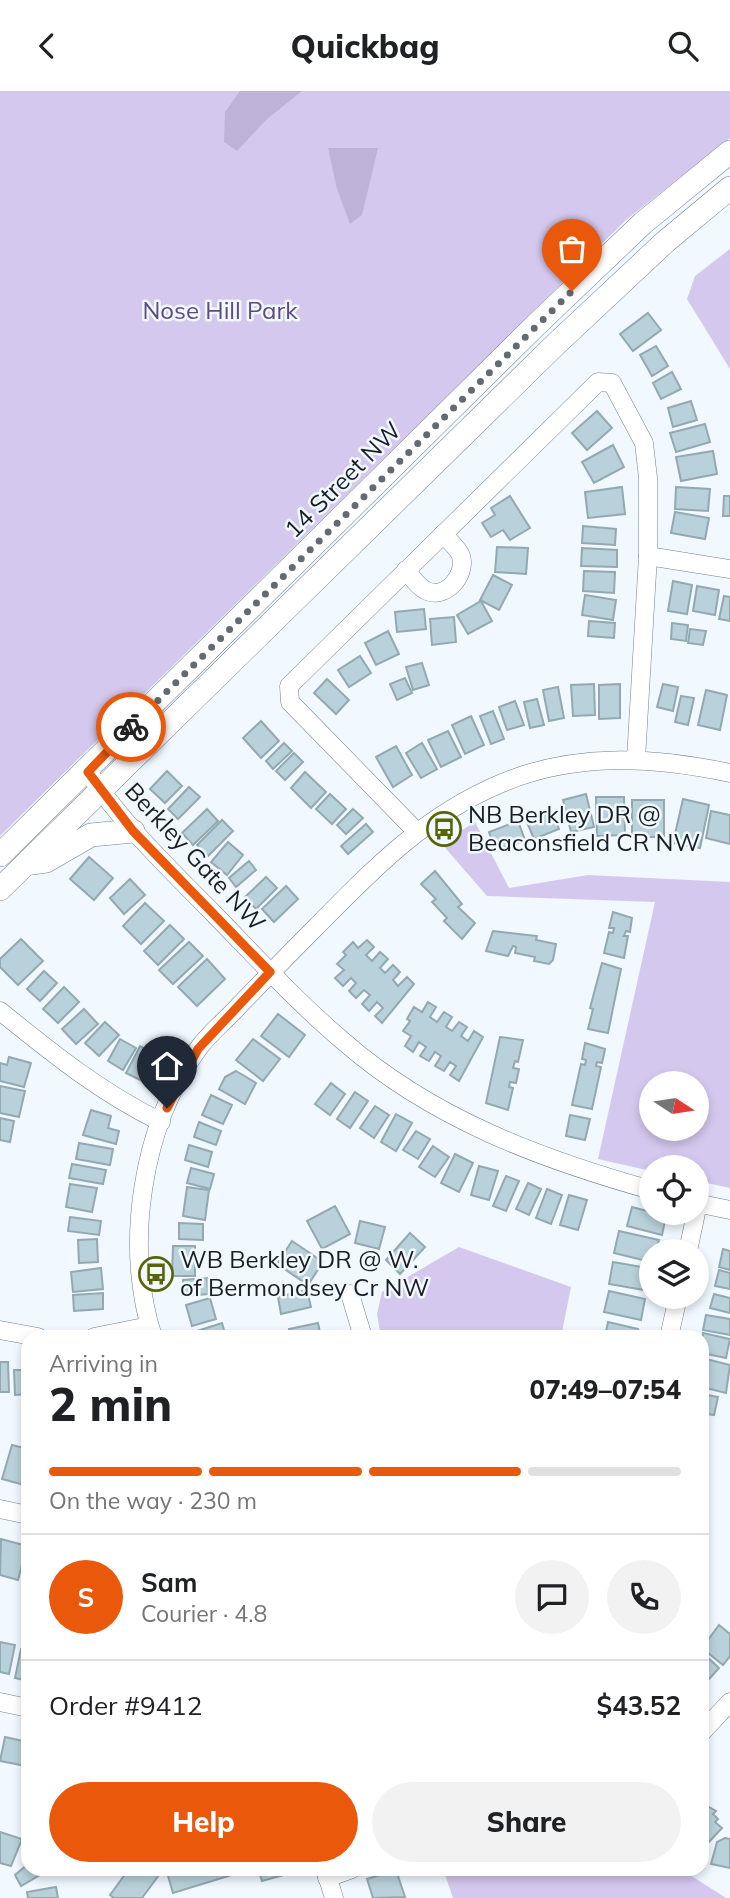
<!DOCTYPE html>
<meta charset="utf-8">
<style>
body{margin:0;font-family:Mulish,sans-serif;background:#f2f2f2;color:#202124;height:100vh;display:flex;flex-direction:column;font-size:26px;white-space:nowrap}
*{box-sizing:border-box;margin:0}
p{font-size:23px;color:#757577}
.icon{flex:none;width:38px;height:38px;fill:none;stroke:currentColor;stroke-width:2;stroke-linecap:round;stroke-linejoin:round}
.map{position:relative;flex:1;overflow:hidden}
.panel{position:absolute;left:21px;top:1239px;width:688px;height:546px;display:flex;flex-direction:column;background:#fff;border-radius:21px;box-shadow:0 4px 10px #0003}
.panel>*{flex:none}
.needle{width:46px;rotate:102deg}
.buttons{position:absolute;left:639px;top:980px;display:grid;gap:14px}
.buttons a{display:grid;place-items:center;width:70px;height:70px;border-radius:50%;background:#fff;box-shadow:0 4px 10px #0003;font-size:35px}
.pin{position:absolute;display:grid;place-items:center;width:60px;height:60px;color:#fff;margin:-72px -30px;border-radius:50% 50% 50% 0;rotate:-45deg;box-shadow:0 0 7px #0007}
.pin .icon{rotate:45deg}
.courier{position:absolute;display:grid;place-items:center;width:70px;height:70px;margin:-35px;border:5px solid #ea580c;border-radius:50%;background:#fff;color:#222;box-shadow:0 2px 9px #0007}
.overview em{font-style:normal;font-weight:800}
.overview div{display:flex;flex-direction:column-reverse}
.overview{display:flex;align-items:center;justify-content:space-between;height:119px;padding:0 28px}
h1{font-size:46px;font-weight:800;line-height:52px}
.bar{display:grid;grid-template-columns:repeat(4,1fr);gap:10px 7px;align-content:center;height:84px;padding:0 28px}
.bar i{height:9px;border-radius:5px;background:#e0e0e0}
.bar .active{background:#ea580c}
.bar p{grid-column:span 4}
.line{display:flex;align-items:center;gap:18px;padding:0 28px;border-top:2px solid #e0e0e0}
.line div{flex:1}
.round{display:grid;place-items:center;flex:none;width:74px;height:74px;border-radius:37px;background:#f2f2f2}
.cta{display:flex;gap:14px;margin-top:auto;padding:14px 28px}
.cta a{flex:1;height:80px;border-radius:42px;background:#ea580c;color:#fff;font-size:28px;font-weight:800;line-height:80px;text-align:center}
.cta a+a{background:#f2f2f2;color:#202124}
header{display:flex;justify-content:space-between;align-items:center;height:91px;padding:0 28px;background:#fff;font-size:32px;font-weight:800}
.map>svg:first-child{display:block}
</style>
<header><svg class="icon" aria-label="back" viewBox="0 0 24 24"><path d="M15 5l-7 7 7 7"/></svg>Quickbag<svg class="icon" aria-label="search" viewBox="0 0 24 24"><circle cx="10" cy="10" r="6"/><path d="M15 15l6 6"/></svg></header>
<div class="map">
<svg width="730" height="1807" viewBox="0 0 730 1807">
<rect width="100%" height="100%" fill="#f1f8ff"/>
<g fill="#d4c8ee" fill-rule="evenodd">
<polygon points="0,0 730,0 730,47 626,129 0,745"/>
<polygon points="730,158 730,278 687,208 695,185"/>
<path d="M475 731 509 797 588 784 730 791V1097L697 1090 696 1076H651V1080L598 1068 655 811 487 805 441 752ZM696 992V1038H651V992Z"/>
<polygon points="459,1156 571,1196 561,1246 381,1246 377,1223 382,1201"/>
<polygon points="443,1778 687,1778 690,1784 726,1807 453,1807"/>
</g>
<g fill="#beb2d8">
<polygon points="240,0 302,0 266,29 237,60 224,51 225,21"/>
<polygon points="328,57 378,57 362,124 350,133 337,98"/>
</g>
<g fill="#b9d1da" stroke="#92a9b2" stroke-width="2">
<polygon points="648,222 661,239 633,260 620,243"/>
<polygon points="656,255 668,275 652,285 640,264"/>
<polygon points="672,281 681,298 661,308 653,292"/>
<polygon points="691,310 697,329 673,336 668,317"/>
<polygon points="597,320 612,337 587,359 572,342"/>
<polygon points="705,333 710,351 676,361 670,342"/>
<polygon points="613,354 624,376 594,392 582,371"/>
<polygon points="713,360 717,383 681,390 676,366"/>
<polygon points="622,396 625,423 588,427 585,401"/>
<polygon points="676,396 710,398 708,420 675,418"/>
<polygon points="510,405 530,437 510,449 503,439 491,446 482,432 495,424 491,417"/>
<polygon points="724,405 730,405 730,425 723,425"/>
<polygon points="675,421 709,427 705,448 671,442"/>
<polygon points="583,435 616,438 615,454 582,452"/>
<polygon points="497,456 528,457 526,483 495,481"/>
<polygon points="582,457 617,459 617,476 581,475"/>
<polygon points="584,480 615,481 614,502 583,500"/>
<polygon points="493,484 512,494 499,519 480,509"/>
<polygon points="673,490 692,494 687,523 668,520"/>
<polygon points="697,495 719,499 715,524 693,520"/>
<polygon points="585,504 616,509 613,529 582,524"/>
<polygon points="724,505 730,506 730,530 719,528"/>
<polygon points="481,510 492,530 468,543 457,524"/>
<polygon points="424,518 426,538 397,541 395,521"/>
<polygon points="454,526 456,551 432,554 430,528"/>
<polygon points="589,530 615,532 614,547 588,545"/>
<polygon points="672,532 688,534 686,550 671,548"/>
<polygon points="690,538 706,540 703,554 688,552"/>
<polygon points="388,540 399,563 376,574 365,552"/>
<polygon points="360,565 371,582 349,596 338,579"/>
<polygon points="422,572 429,594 413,599 406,576"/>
<polygon points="405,587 412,602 397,609 390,593"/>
<polygon points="327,588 349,609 336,623 314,602"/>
<polygon points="594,593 595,624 573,625 571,594"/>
<polygon points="620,593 620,627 599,628 599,594"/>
<polygon points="663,593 678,596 673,620 657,616"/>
<polygon points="558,596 564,627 549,630 543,599"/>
<polygon points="706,599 727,604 720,639 698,634"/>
<polygon points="681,605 694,607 688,634 675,631"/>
<polygon points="537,608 544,634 530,637 524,611"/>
<polygon points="515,610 524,634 507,639 499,616"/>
<polygon points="493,620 504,648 491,653 480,625"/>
<polygon points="471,625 484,654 465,663 452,634"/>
<polygon points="261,630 279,650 261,667 243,647"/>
<polygon points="448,640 461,666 441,676 428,649"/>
<polygon points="284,652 292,660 273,678 266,670"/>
<polygon points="422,652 437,678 421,687 406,662"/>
<polygon points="396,655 412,684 393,696 376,666"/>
<polygon points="294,662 303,671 285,689 276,680"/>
<polygon points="167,680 182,695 165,712 150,698"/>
<polygon points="305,681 326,701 311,717 291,697"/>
<polygon points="189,696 200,706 178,728 168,718"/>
<polygon points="330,703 346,718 332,733 316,718"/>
<polygon points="586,703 594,736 571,741 563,709"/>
<polygon points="596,706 624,706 625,744 597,745"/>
<polygon points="683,708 709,714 700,757 673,752"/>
<rect x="632" y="709" width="32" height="37"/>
<polygon points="207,718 218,730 193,754 182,742"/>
<polygon points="353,718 363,727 346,743 337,734"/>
<polygon points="551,718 559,738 534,748 526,729"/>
<polygon points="711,720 730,724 730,753 706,747"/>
<polygon points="222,729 233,740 208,765 197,754"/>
<polygon points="518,730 525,749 496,760 489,741"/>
<polygon points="366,733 373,741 348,763 341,755"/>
<polygon points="228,751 243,764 227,784 211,771"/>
<polygon points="89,766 113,787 94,809 70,788"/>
<polygon points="249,770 256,779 236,796 229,787"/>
<polygon points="435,780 462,813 458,816 475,832 462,848 444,830 447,827 432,811 436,808 421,793"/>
<polygon points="266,786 277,797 256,818 245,806"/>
<polygon points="130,788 145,804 124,823 110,807"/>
<polygon points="286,795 298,808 274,831 262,818"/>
<polygon points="145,812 164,830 141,853 123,835"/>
<polygon points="613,821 632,827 630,841 626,840 624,845 628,845 624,867 604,862 609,841 613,842 614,837 609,837"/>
<polygon points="170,834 184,848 158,874 144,860"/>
<polygon points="493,840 537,845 536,849 556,853 553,869 549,873 534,870 535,866 515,862 516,856 513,855 508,865 486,860"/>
<polygon points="21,848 43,870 18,894 0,876 0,868"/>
<polygon points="367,849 374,856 366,864 372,870 380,861 388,868 380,877 385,882 393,874 400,881 393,889 398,895 407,886 414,893 382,932 375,925 383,917 377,911 369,920 362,913 370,904 364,899 356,907 349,900 356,892 351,887 343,895 335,887 344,879 337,873 346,864 343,861 353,851 358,857"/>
<polygon points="189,851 203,865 173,893 159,879"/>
<polygon points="207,868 225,888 197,915 178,896"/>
<polygon points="602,872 621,878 608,942 588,938 593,918 590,917"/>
<polygon points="44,880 57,892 40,910 27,898"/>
<polygon points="64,896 79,911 58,932 43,918"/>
<polygon points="428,911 436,916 430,926 437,931 444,921 452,926 446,936 452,940 459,931 467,936 461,945 468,950 474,940 483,946 459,990 450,984 456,975 450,971 444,980 435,975 441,965 435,961 429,970 420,965 426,956 419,951 413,961 405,955 411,945 403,940 410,930 407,928 414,916 422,921"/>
<polygon points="84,918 98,933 76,953 62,938"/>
<polygon points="278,923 305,944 289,966 261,945"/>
<polygon points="105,931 119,944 99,965 85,952"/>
<polygon points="500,946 523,949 518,971 515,970 513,977 519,978 516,992 510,991 509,996 513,997 508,1019 486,1012"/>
<polygon points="120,948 136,957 123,979 108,970"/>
<polygon points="253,948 280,968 263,990 236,969"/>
<polygon points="585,952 605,958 602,972 597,971 596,975 601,976 592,1018 572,1014 581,973 585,974 586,969 582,968"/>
<polygon points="140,955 158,965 144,991 126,982"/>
<polygon points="9,966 31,972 24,996 0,990 0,972 7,974"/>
<polygon points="236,980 256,992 245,1013 219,998 225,986"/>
<polygon points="331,992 345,1003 330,1024 315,1013"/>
<polygon points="0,995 25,1000 19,1026 0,1022"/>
<polygon points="355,1001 368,1010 350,1037 337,1028"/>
<polygon points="211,1004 232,1014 223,1033 202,1024"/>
<polygon points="375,1015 389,1024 374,1047 360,1037"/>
<polygon points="91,1019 111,1025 108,1037 119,1040 116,1053 83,1044"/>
<polygon points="396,1023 412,1032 396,1060 381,1051"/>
<polygon points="570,1024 590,1028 585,1049 566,1045"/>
<polygon points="0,1027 14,1030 10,1051 0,1049"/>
<polygon points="199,1031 221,1040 216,1054 194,1046"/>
<polygon points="416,1040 430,1048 418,1068 403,1059"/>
<polygon points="79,1052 113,1058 110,1074 76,1068"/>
<polygon points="189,1054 212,1061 208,1076 185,1069"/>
<polygon points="433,1055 449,1066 435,1086 419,1076"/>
<polygon points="455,1063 473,1072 459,1101 441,1092"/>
<polygon points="72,1073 106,1079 103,1093 69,1087"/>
<polygon points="479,1075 498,1080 489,1109 471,1104"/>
<polygon points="191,1077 214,1083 210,1098 187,1092"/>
<polygon points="506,1085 519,1090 506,1120 493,1115"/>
<polygon points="528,1092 541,1098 529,1124 516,1118"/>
<polygon points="70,1093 97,1097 92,1121 66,1116"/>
<polygon points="187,1096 209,1099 205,1129 183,1125"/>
<polygon points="547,1098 562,1104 551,1133 536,1127"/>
<polygon points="569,1104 587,1109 578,1139 560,1134"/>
<polygon points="335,1115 350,1143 322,1158 307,1130"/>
<polygon points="632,1116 666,1125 662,1144 627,1135"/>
<polygon points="70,1126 101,1130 99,1144 68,1140"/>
<polygon points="360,1130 385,1136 379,1158 355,1152"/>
<polygon points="179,1132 203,1133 203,1149 179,1148"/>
<polygon points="619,1140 659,1149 656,1160 651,1160 651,1171 614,1162"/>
<polygon points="410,1142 425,1156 400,1183 386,1169"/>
<polygon points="97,1148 98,1171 79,1172 78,1149"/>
<polygon points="292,1150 323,1171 308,1194 277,1173"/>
<polygon points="173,1155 195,1155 195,1185 172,1185"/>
<polygon points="723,1158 730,1160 730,1179 719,1176"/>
<polygon points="613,1171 648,1177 644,1199 609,1193"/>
<polygon points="101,1177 103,1198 73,1201 71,1181"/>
<polygon points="719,1179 730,1182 730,1198 715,1195"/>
<polygon points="207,1187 208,1203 184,1205 183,1189"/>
<polygon points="307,1199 311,1216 281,1223 278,1206"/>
<polygon points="609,1200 645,1208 641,1229 604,1221"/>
<polygon points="103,1202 103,1218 74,1220 73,1204"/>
<polygon points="714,1203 730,1207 730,1222 710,1217"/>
<polygon points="210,1207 216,1228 192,1235 186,1214"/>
<polygon points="706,1224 730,1228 730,1244 703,1239"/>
<polygon points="608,1231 638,1238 636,1246 605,1246"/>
<polygon points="222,1232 226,1246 195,1246 194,1241"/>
<polygon points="318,1232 321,1246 291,1246 289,1238"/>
<polygon points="703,1242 730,1248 726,1267 702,1262"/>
<polygon points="702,1267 730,1274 726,1302 702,1296"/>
<polygon points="0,1271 8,1271 9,1301 0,1301"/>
<polygon points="14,1279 28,1279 28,1303 15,1304"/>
<polygon points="702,1303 718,1306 714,1324 702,1322"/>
<polygon points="12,1354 28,1358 28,1395 2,1388"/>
<polygon points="1,1448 27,1455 18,1489 0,1484"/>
<polygon points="719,1534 730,1543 730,1565 723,1574 702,1557"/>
<polygon points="0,1551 15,1554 9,1583 0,1581"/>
<polygon points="21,1558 28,1559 28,1590 15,1587"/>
<polygon points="702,1561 719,1577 702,1596"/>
<polygon points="5,1646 28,1651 26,1675 0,1670"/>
<polygon points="702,1712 716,1720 713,1723 718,1728 715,1731 722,1737 708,1752 702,1746"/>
<polygon points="0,1741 22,1748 11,1775 0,1772"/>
<polygon points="725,1747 730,1748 730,1777 711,1773 717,1751"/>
<polygon points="28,1773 28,1778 50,1778 21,1795 15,1784"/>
<polygon points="129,1778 151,1778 159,1784 142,1807 114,1807 110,1804"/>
<polygon points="166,1778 237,1778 238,1782 173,1802"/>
<polygon points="258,1778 286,1778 287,1783 262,1790"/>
<polygon points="396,1779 405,1806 373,1807 367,1788"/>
<polygon points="56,1796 58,1807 28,1807 27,1801"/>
</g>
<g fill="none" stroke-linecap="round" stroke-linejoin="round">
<g stroke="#72818f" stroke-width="19">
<g id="minor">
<polyline points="648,465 730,478"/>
<path d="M406 479C411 485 417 495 425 499 445 510 467 484 461 465 458 457 448 449 443 443"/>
<path d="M88 681C123 734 170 778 214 823 256 866 297 911 343 950 431 1027 540 1068 651 1099"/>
<polyline points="416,740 290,611 289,595 598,291 612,292 644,352 648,387 648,465 636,668"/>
<path d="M0 920C52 962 100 1001 161 1031"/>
<polyline points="696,1112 730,1119"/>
<polyline points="688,1160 696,1122"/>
<polyline points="350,1203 363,1246"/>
<polyline points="0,1239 38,1246"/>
<polyline points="94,1246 149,1235"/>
<path d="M153 1246C124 1155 141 1036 198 958 207 945 220 934 231 923 259 894 287 865 316 836 373 778 425 724 502 692 576 661 653 666 730 682"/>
<polyline points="669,1246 678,1206"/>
<polyline points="0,1418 28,1424"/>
<polyline points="0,1611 28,1617"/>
<polyline points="702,1641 730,1611"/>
<polyline points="325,1778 334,1807"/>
<polyline points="327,1787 352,1778"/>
</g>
</g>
<g stroke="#72818f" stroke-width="24">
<g id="major">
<polyline points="0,764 537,233 643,132 730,61"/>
<polyline points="32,772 46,770 91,744 133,740"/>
<polyline points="0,798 556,253 665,151 730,97"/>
</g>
</g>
<use href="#minor" stroke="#fff" stroke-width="18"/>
<use href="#major" stroke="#fff" stroke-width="23"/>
</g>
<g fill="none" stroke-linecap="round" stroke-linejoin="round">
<polyline stroke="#646a71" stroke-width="7" stroke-dasharray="0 12.6" points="131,636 572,200"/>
<polyline stroke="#ea580c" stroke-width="9" points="131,636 88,681 133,740 270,881 198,958 167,1017"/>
</g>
<defs>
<g id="bus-ring" transform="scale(1.75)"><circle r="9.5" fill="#f1f8ff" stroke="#576408" stroke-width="1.5"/><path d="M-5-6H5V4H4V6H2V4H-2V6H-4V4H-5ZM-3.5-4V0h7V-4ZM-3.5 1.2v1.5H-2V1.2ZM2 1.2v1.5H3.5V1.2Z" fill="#576408"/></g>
</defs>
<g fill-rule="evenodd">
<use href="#bus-ring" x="444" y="738"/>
<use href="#bus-ring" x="156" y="1183"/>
</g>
<g text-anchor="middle" stroke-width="5" stroke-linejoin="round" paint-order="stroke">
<g font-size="24" fill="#5f4b80" stroke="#f1f8ff">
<text x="220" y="228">Nose Hill Park</text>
</g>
<g font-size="24" fill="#181e24" stroke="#f1f8ff">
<text transform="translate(343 389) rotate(-45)" y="8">14 Street NW</text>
<text transform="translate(195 766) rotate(47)" y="8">Berkley Gate NW</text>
</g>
<g font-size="24" fill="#181e24" stroke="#f1f8ff" text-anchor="start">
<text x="468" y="732">NB Berkley DR @<tspan x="468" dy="28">Beaconsfield CR NW</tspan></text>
<text x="180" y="1177">WB Berkley DR @ W.<tspan x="180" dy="28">of Bermondsey Cr NW</tspan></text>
</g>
</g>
</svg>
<div class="buttons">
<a><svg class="needle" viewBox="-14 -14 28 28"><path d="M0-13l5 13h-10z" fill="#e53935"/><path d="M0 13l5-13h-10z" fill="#757577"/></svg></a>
<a><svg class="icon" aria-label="locate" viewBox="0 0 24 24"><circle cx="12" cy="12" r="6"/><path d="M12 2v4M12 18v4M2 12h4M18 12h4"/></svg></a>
<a><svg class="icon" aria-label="layers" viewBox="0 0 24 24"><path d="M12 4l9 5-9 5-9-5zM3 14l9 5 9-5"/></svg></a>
</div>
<div class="pin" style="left:572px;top:200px;background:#ea580c"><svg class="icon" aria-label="bag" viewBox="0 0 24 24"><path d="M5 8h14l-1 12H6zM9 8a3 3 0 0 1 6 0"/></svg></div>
<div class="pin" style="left:167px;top:1017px;background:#1f2937"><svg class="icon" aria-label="home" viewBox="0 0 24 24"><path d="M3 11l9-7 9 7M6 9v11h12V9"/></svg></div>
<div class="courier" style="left:131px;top:636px"><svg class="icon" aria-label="bike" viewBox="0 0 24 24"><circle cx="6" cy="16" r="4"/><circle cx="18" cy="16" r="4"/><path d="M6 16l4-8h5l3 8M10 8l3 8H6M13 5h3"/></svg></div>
<section class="panel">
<div class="overview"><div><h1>2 min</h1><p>Arriving in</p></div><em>07:49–07:54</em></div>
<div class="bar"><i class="active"></i><i class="active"></i><i class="active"></i><i></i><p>On the way · 230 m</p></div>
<div class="line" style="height:126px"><b class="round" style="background:#ea580c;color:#fff">S</b><div><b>Sam</b><p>Courier · 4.8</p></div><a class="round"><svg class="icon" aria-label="chat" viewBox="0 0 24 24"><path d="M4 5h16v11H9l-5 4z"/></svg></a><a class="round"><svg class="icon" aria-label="phone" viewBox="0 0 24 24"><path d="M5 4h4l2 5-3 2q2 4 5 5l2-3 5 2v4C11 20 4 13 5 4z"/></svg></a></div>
<div class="line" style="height:91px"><div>Order #9412</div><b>$43.52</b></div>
<div class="cta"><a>Help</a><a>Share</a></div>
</section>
</div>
